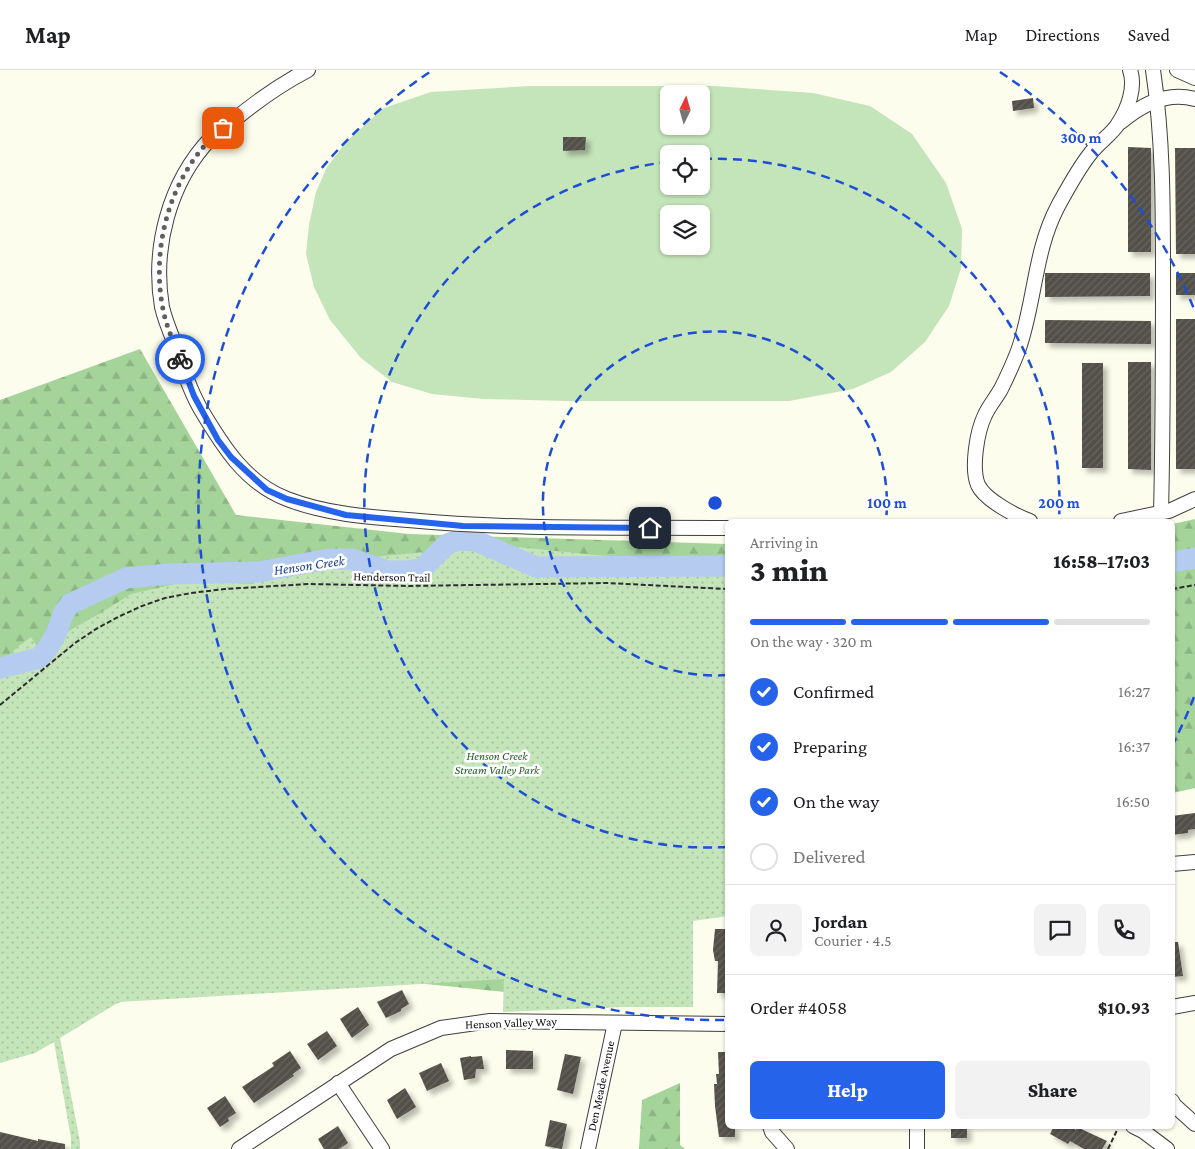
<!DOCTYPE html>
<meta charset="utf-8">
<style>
body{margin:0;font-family:"Crimson Pro",serif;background:#f2f2f2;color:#202124;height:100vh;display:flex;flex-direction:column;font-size:19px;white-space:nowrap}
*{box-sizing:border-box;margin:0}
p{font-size:16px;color:#757577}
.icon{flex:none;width:28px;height:28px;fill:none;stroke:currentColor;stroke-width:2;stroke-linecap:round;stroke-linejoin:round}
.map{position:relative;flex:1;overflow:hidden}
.sheet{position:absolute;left:725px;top:449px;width:450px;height:610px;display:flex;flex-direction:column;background:#fff;border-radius:8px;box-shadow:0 1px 4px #0004}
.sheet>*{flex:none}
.needle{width:32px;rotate:5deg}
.tools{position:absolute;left:660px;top:15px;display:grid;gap:10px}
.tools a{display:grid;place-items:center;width:50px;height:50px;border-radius:8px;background:#fff;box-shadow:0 1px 4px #0004;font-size:25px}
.pin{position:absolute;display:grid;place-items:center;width:42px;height:42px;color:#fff;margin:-21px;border-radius:10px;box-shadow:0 2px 8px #0006}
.courier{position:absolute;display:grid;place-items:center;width:50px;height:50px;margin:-25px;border:4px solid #2563eb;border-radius:50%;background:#fff;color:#222;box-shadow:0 1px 6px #0007}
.head em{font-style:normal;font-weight:800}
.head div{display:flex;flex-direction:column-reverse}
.head{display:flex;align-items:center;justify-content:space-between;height:85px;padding:0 25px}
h1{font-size:32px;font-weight:800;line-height:38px}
.bar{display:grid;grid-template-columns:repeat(4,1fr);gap:8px 5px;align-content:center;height:60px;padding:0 25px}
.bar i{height:6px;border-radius:4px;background:#e0e0e0}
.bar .selected{background:#2563eb}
.bar p{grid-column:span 4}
.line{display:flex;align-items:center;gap:12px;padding:0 25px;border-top:1px solid #e0e0e0}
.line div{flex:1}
.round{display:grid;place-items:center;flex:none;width:52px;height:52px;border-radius:8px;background:#f2f2f2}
ol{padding:0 25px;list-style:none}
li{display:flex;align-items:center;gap:15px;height:55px}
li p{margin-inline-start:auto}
li .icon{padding:5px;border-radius:50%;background:#2563eb;color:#fff;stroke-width:4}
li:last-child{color:#757577}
li i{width:28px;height:28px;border:2px solid #e0e0e0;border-radius:50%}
.button{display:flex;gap:10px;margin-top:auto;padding:10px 25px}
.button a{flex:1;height:58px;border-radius:8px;background:#2563eb;color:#fff;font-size:20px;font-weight:800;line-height:58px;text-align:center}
.button a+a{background:#f2f2f2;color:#202124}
header{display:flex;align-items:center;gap:30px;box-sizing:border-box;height:70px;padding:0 25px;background:#fff;border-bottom:1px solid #e0e0e0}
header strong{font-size:24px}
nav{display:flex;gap:28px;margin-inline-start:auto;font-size:18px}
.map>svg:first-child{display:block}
</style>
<header>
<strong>Map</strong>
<nav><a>Map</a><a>Directions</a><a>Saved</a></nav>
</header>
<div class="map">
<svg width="1195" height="1079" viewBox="0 0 1195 1079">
<defs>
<pattern id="forest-firs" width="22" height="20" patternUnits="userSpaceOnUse" patternTransform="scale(1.25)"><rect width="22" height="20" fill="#a5d49a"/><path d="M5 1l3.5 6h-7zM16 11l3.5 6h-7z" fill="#8db584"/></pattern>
<pattern id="park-dots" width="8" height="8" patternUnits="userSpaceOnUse" patternTransform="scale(1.25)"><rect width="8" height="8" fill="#c4e4b9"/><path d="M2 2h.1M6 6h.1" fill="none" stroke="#a7c29e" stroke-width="1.8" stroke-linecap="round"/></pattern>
<pattern id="building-hatch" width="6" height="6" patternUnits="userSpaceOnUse" patternTransform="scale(1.25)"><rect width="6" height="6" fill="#535049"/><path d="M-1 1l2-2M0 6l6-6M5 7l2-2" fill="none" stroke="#67645f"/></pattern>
<filter id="shadow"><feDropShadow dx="4.5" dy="4.5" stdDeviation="2.5" flood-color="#0004"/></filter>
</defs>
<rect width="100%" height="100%" fill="#fcfdec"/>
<path fill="#c4e4b9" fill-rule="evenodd" d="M530 16H714L813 23 870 36 912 64 946 113 962 159 961 198 949 236 925 272 891 302 853 319 789 331H569L484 329 432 324 392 312 361 288 330 250 314 217 306 184 309 155 316 122 327 97 347 71 384 38 431 22ZM669 24H701V56H669ZM669 84H701V116H669ZM669 144H701V176H669Z"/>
<g fill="url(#forest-firs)">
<polygon points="140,279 236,445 409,464 727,474 727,845 681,848 603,932 406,912 207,896 0,982 0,330"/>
<polygon points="1195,449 1195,718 1173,723 1173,454"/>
<polygon points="680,1013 680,1075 685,1079 639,1079 642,1030"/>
</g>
<polygon fill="url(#park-dots)" points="497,475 595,485 707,493 727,493 727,846 693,851 693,937 624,937 503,942 504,909 119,932 60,968 80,1072 80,1079 71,1079 71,1068 54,972 35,983 0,993 0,593 20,575 31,567 38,578 99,544 131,524 188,511 254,514 248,497 373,487"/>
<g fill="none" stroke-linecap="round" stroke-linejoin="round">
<g stroke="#b5cbf0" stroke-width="21">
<polyline points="1172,492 1195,488"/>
<polyline points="0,598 39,588 48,578 57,562 63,544 70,534 126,508 168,504 258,502 329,489 352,489 388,501 406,501 422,499 447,474 459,470 476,471 536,497 728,496"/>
</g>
</g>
<g fill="url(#building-hatch)" filter="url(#shadow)">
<polygon points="1033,28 1034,38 1013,41 1012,31"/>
<polygon points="563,67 586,67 585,80 563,81"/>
<polygon points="1128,77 1151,78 1151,182 1128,182"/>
<polygon points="1175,78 1195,78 1195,184 1176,184"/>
<polygon points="1045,203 1150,203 1150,226 1045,227"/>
<rect x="1176" y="203" width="19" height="22"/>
<rect x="1176" y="249" width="19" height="150"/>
<polygon points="1045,250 1151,251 1151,274 1045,273"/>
<polygon points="1128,292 1151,292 1151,400 1128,399"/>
<rect x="1082" y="293" width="21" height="105"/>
<polygon points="1195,743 1195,759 1188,760 1188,763 1172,765 1172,746"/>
<polygon points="715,859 728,859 728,923 717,923 718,891 715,891 713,880"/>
<polygon points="1172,872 1178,872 1183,906 1172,907"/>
<polygon points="402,920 409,934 401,939 401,941 386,948 377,932"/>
<polygon points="358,937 369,955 352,968 340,949"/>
<polygon points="327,961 337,976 318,990 307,974"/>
<polygon points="506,980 533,981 533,999 506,999"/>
<polygon points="290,981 301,998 293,1004 294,1006 254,1033 242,1017 274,996 272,993"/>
<polygon points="718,982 728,982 728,1056 735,1056 735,1067 719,1067 715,1036 714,1014 717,1014 716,1004 719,1004"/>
<polygon points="565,984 581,987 573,1024 557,1020"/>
<polygon points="471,986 471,987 482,986 484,999 476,999 475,1008 464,1010 460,988"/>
<polygon points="441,993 449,1011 427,1021 419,1003"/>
<polygon points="405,1018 416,1037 397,1049 387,1030"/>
<polygon points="225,1026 236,1043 228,1048 229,1051 220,1057 207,1038"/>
<polygon points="550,1050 567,1054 562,1079 545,1076"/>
<polygon points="338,1056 348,1073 339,1079 324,1079 318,1069"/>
<rect x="951" y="1056" width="16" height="12"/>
<polygon points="1054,1056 1070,1056 1076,1060 1077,1057 1107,1071 1102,1079 1084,1079 1070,1071 1068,1074 1050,1064"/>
<polygon points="0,1062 38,1071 38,1069 65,1074 65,1079 0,1079"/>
</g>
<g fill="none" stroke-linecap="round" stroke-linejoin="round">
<g stroke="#3f3f3f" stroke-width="16">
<g id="minor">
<path d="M308 0C281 14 257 31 234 50 227 56 218 61 211 68 169 112 152 178 162 237 165 250 170 262 175 274 182 296 189 318 200 338 222 375 245 413 287 429 326 444 367 447 408 450 514 460 621 457 728 458"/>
<path d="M1153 0C1163 67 1163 136 1163 204 1163 284 1163 363 1161 443"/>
<polyline points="1177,0 1195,8"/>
<path d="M1121 52C1141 35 1167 21 1195 29"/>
<path d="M1030 451C1016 446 985 430 978 415 971 398 977 361 985 345 989 336 996 328 1001 319 1007 307 1013 294 1018 281 1035 234 1034 181 1058 136 1068 118 1078 99 1090 84 1098 73 1112 64 1118 54 1128 39 1136 17 1130 0"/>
<polyline points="1121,451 1169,441 1195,429"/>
<polyline points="1172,794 1195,792"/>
<polyline points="1172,937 1195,933"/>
<polyline points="338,1013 382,1079"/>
<polyline points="1172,1031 1174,1035 1195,1054"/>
<polyline points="770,1056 772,1062 787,1079"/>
<polyline points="917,1056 917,1079"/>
<polyline points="1133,1056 1143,1061 1167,1079"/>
<polyline points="239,1079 391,979 441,958 490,951 728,954"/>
<polyline points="588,1079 615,953"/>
</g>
</g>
<g stroke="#2e2e2e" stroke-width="2" stroke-dasharray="5 2.5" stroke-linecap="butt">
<polyline points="1172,519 1195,515"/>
<polyline points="0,635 75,573 96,559 118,547 142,536 165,528 191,523 225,519 308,514 407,516 607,513 728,519"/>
<polyline points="1108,1079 1119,1056"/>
</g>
<use href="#minor" stroke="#fff" stroke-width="14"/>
</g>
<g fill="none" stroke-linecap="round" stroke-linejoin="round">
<path stroke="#60605a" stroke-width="5" stroke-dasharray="0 9" d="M180 289C174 273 166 256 163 239 150 175 172 99 223 58"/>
<polyline stroke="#2563eb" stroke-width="6" points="180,289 194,326 218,370 231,387 267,420 287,429 346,445 463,456 650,458"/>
</g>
<g fill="none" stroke="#1d4ed8" stroke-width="2.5" stroke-dasharray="9 6">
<path d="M727 605A172 172 0 1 1 886 451"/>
<path d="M727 777A344 344 0 0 1 667 92M703 89A344 344 0 0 1 1059 451"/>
<path d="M1194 627A517 517 0 0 1 1174 672M724 950A517 517 0 0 1 430 2M1000 2A517 517 0 0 1 1194 239"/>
</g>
<g text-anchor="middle" stroke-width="5" stroke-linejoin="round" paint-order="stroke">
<g font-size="12" fill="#0c0c0c" stroke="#fff">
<text transform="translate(392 507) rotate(1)" y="4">Henderson Trail</text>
<text transform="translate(511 953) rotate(-2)" y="4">Henson Valley Way</text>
<text transform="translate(601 1016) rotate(-78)" y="4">Den Meade Avenue</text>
</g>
<g font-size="12" font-style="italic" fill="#225d25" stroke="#fff">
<text x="497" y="690">Henson Creek<tspan x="497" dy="14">Stream Valley Park</tspan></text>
</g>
<g font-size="14" font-style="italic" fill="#204392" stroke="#fff">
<text transform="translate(309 495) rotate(-8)" y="5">Henson Creek</text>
</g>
</g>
<circle cx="715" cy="433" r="8" fill="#1d4ed8" stroke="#fff" stroke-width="2.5"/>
<g font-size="15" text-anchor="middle" font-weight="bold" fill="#1d4ed8" stroke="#fff" stroke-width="5" stroke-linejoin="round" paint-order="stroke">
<text x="1081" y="73">300 m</text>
<text x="887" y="438">100 m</text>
<text x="1059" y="438">200 m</text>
</g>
</svg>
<div class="tools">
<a><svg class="needle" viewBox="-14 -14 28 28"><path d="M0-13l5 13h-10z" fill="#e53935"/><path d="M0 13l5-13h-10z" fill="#757577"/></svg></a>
<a><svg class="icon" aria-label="locate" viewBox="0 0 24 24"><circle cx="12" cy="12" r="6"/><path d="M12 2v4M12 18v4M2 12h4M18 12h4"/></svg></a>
<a><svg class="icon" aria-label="layers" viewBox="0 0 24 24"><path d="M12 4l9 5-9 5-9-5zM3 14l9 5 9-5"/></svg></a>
</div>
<div class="pin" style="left:223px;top:58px;background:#ea580c"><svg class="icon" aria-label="bag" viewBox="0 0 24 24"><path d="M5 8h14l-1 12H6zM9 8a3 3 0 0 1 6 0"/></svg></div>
<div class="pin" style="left:650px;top:458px;background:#1f2937"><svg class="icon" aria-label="home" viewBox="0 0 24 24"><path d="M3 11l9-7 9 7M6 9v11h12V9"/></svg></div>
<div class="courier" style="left:180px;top:289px"><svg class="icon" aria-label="bike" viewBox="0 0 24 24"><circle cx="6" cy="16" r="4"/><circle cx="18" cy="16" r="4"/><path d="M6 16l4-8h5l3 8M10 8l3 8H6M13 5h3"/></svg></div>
<section class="sheet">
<div class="head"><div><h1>3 min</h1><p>Arriving in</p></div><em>16:58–17:03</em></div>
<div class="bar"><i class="selected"></i><i class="selected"></i><i class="selected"></i><i></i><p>On the way · 320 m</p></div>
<ol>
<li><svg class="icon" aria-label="check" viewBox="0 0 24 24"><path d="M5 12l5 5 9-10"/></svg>Confirmed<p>16:27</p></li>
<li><svg class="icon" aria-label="check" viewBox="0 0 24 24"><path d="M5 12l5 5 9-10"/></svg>Preparing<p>16:37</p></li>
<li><svg class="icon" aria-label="check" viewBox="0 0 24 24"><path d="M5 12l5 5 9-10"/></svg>On the way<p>16:50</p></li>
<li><i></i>Delivered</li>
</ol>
<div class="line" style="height:90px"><a class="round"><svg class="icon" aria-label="person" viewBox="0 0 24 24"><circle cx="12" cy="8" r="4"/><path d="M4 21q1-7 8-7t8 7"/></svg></a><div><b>Jordan</b><p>Courier · 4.5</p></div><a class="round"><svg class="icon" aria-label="chat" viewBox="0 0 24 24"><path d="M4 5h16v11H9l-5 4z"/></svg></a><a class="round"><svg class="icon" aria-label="phone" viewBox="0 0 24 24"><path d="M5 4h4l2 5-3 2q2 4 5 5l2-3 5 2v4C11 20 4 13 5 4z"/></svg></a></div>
<div class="line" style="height:65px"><div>Order #4058</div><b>$10.93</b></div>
<div class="button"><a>Help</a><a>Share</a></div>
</section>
</div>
